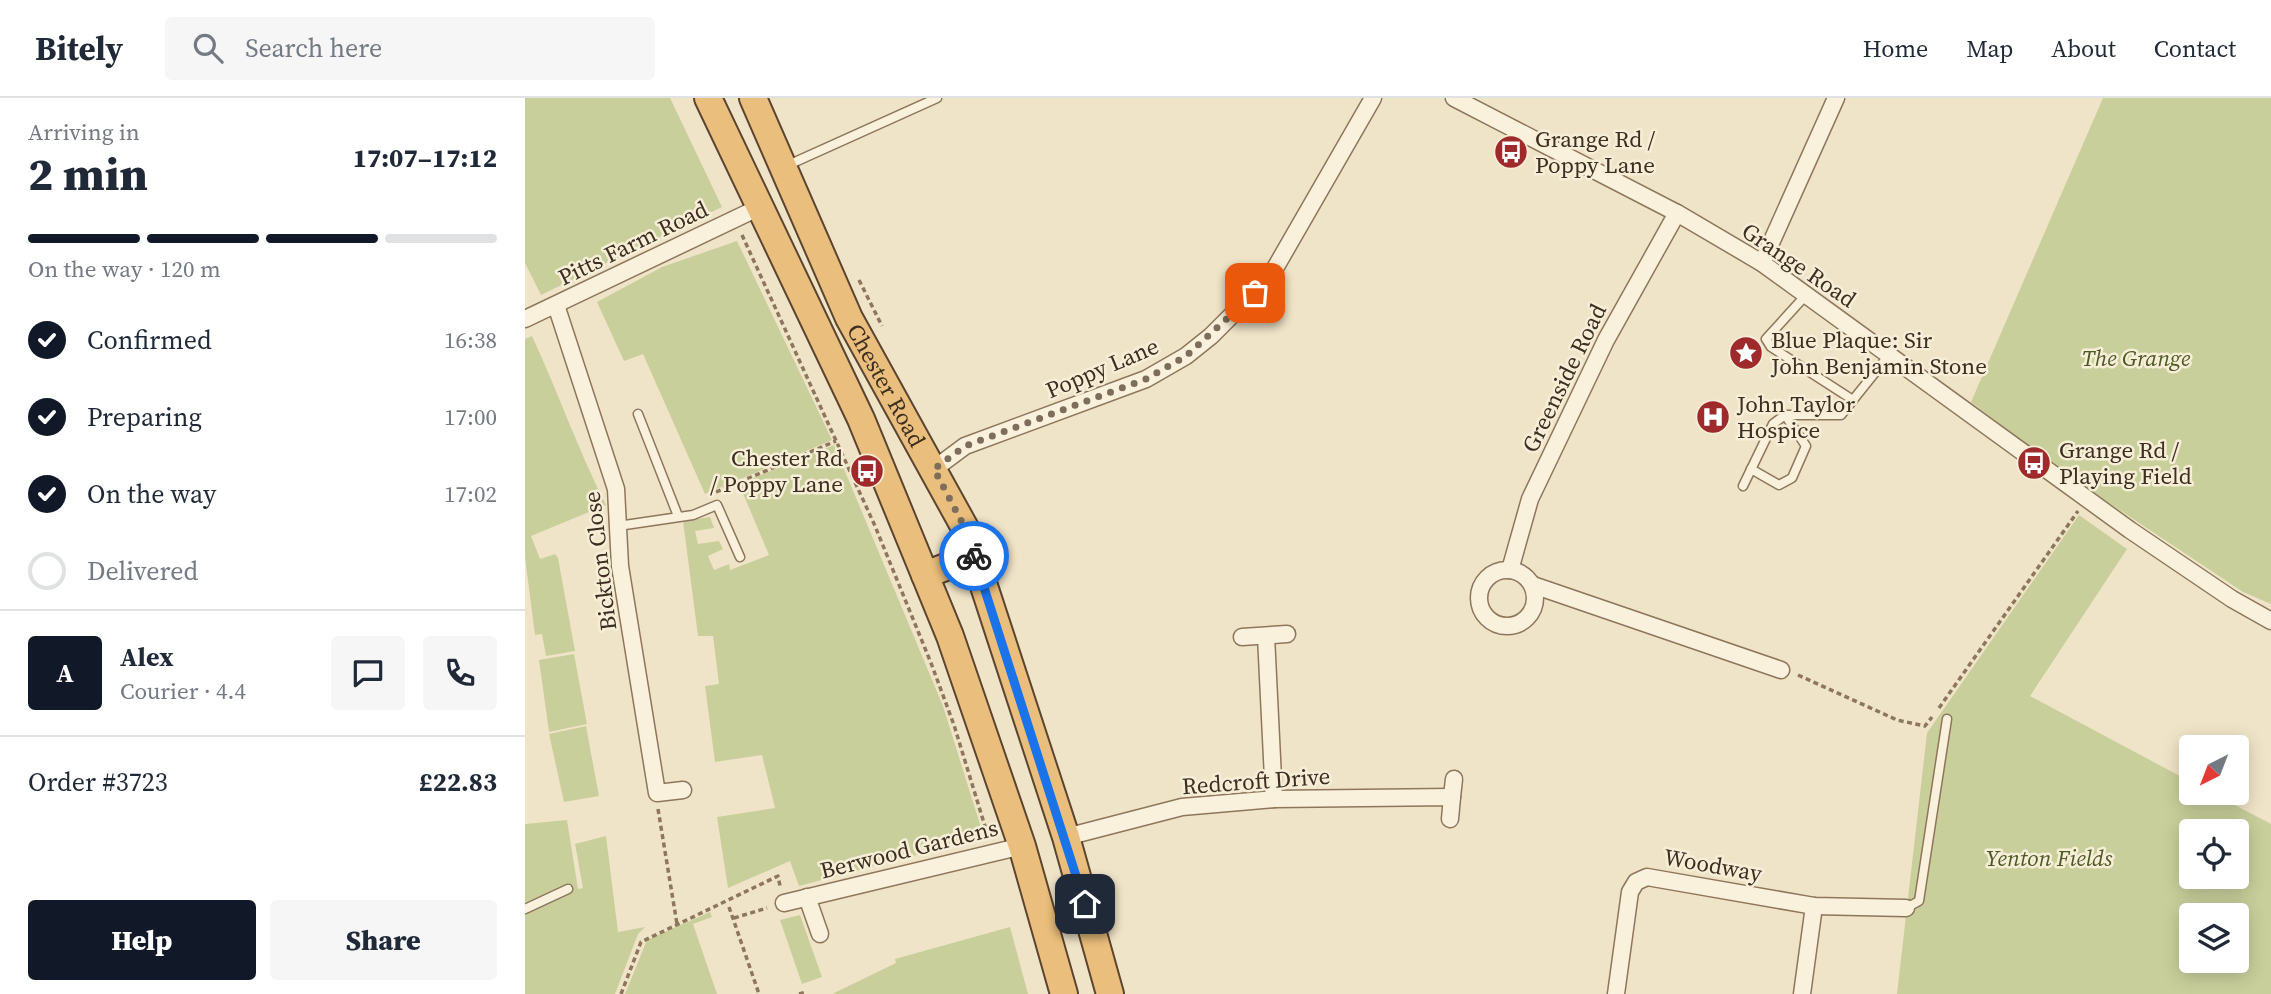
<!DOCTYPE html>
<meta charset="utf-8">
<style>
body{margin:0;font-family:"Source Serif 4",serif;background:#f6f6f7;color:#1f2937;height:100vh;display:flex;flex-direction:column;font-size:26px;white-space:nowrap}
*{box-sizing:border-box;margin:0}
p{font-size:23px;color:#747a83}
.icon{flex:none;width:38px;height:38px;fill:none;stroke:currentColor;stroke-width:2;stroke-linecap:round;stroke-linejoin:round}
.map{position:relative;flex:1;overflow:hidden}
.panel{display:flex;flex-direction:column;background:#fff;width:525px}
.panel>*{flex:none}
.needle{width:46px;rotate:222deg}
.tools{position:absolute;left:1654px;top:637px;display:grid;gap:14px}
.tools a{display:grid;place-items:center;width:70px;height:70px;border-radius:7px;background:#fff;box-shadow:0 4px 18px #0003;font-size:35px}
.pin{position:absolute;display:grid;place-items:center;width:60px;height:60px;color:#fff;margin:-30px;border-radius:14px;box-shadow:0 4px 10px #0006}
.courier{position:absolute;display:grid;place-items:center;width:70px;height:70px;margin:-35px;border:5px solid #1a73e8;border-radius:50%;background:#fff;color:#222;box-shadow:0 2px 9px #0007}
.summary em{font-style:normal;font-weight:800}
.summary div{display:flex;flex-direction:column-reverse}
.summary{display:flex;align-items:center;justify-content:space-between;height:119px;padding:0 28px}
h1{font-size:46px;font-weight:800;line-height:52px}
.bar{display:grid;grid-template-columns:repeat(4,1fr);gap:10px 7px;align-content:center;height:84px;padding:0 28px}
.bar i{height:9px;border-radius:5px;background:#e0e1e3}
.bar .active{background:#111827}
.bar p{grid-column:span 4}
.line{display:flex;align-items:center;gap:18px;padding:0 28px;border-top:2px solid #e0e1e3}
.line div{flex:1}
.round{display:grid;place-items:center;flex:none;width:74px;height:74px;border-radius:7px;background:#f6f6f7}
ol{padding:0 28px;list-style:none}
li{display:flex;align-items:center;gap:21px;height:77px}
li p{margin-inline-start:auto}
li .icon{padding:7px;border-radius:50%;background:#111827;color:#fff;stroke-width:4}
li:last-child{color:#747a83}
li i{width:38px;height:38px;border:4px solid #e0e1e3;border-radius:50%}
.action{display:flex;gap:14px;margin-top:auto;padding:14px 28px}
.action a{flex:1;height:80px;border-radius:7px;background:#111827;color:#fff;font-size:28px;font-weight:800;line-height:80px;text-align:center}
.action a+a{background:#f6f6f7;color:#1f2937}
header{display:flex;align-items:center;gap:42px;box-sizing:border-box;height:98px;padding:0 35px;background:#fff;border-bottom:2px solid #e0e1e3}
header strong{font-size:33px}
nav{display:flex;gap:38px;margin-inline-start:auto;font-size:24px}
.search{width:490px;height:63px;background:#f6f6f7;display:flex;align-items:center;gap:18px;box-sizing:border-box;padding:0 24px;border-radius:7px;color:#747a83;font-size:26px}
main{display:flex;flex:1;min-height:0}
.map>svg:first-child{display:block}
</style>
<header>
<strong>Bitely</strong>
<div class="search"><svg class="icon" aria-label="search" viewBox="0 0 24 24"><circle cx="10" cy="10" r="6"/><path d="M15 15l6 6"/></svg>Search here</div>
<nav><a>Home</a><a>Map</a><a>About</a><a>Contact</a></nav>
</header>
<main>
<section class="panel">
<div class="summary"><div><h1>2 min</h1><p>Arriving in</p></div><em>17:07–17:12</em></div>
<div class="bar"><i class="active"></i><i class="active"></i><i class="active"></i><i></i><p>On the way · 120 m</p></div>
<ol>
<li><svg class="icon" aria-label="check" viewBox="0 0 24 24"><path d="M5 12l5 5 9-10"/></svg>Confirmed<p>16:38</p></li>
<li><svg class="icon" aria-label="check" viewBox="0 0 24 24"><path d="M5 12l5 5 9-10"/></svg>Preparing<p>17:00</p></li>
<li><svg class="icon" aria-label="check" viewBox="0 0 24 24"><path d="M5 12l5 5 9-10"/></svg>On the way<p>17:02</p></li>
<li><i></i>Delivered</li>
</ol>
<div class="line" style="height:126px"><b class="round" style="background:#111827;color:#fff">A</b><div><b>Alex</b><p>Courier · 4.4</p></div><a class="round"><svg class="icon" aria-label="chat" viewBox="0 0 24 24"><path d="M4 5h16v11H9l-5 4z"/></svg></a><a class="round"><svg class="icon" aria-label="phone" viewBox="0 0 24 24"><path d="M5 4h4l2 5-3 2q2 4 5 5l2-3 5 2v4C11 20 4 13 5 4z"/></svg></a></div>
<div class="line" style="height:91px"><div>Order #3723</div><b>£22.83</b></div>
<div class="action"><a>Help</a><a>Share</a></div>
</section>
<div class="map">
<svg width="1746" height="896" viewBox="0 0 1746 896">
<rect width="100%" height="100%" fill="#f0e4c8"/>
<g fill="#c9cf9b" fill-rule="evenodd">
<polygon points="0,0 145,0 197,109 16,197 0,165"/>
<polygon points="1578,0 1746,0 1746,506 1718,494 1551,383 1446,304"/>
<polygon points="212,143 307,342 180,396 118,256 99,263 72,204 137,169"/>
<path d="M7 238C33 294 53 352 81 407L6 438 15 461 30 456 33 460 50 553 21 558 17 536 10 537 0 459V241Z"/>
<polygon points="309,347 418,608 459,739 274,788 265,763 203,790 192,719 250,710 237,657 190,664 180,588 194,586 188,538 173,538 158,423 185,419 189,430 170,433 173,446 194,443 198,451 183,458 189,472 204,466 205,472 244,457 214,386"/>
<path d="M1554 417 1602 451 1505 598 1666 684V695H1687L1746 726V896H1372L1402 635ZM1666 733H1712V779H1666ZM1666 817H1712V863H1666Z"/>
<polygon points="49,556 62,626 24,634 14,562"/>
<polygon points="61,628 74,698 39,704 24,636"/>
<polygon points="42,722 53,791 58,790 50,746 81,738 93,834 120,829 113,836 90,896 0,896 0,726"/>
<polygon points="185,814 187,819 168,826 192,896 100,896 122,842"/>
<polygon points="275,817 297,879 277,886 255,822"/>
<polygon points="485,829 503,896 307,896 371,865 370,861"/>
</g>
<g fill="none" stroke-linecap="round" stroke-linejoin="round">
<g stroke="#8d765c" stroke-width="11">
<g id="service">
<polyline points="261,68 412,0"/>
<polyline points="1281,197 1241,241 1246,249 1328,302"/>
<polyline points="113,316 153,418"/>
<polyline points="1226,371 1254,387 1267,380 1281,348 1260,317"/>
<polyline points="1218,388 1248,326 1260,317 1316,317 1364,257"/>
<polyline points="93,428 168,417 192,407 215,459"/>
<polyline points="1381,810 1394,803 1422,621"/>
<polyline points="0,811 43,791"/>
</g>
</g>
<g stroke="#8d765c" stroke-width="19">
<g id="minor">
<polyline points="929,0 1152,115 1237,165 1605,432 1707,501 1746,523"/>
<polyline points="1237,165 1311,0"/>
<polyline points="31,207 91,391 95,468 132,695 158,692"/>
<polyline points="0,221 235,109"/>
<polyline points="409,371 440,348 621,281 661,258 686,238 745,179 848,0"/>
<polyline points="985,472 1005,401 1081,242 1152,115"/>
<circle cx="982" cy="500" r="28"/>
<polyline points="1008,487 1256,572"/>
<polyline points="741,538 749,701"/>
<polyline points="717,539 762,536"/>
<polyline points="927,699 929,681"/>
<polyline points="541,739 657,709 749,701 927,699 925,721"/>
<polyline points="282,799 295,836"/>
<polyline points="259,805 497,748"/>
<polyline points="1091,896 1105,794 1111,784 1122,779 1289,808 1381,810"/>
<polyline points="1277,896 1289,808"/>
</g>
</g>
<g stroke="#5b4430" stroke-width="30">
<g id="trunk">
<polyline points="183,0 336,321 425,538 497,748 539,896"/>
<path id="s1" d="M228 0 324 220 440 430 541 739 585 896"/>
<polyline points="400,477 449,458"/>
</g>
</g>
<g stroke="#8d765c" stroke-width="3.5" stroke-dasharray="5 3.5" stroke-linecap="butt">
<polyline points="217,137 350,428 406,565 429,627 463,738"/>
<polyline points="334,182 357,228"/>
<polyline points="191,394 311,343"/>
<polyline points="1273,577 1372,622 1400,628 1407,619"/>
<polyline points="1414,610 1553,413"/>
<polyline points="133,711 152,826"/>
<polyline points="204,809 234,896"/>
<polyline points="209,820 242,810"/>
<polyline points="96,896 116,844 253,778 255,788"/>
<polyline points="274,896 281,894"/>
</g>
<use href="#service" stroke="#faf1dc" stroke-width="8"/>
<use href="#minor" stroke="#faf1dc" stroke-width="16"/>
<use href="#trunk" stroke="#eabe7c" stroke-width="26"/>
</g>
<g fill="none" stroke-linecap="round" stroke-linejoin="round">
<polyline stroke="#7c6e5b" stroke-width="7" stroke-dasharray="0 12.6" points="449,458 440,430 409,371 440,348 621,281 661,258 730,195"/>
<polyline stroke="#1a73e8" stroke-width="9" points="449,458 560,806"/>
</g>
<defs>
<g id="bus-disc" transform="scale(1.75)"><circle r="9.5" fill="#9e2a2b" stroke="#f7eed8"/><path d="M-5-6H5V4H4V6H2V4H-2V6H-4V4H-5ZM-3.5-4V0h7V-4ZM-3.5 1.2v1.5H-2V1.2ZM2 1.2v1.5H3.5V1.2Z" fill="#fff"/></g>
<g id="sight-disc" transform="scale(1.75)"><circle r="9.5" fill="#9e2a2b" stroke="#f7eed8"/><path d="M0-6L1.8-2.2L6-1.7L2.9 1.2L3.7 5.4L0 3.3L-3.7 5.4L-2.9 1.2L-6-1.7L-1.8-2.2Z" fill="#fff"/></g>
<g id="hospital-disc" transform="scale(1.75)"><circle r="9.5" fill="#9e2a2b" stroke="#f7eed8"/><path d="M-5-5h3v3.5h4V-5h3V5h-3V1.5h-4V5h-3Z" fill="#fff"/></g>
</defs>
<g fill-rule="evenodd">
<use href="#bus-disc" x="986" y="54"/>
<use href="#sight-disc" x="1221" y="255"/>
<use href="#hospital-disc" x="1188" y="319"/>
<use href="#bus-disc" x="1509" y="365"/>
<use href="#bus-disc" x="342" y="373"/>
</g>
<g text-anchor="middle" stroke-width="5" stroke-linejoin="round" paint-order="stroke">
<g font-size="23" fill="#3d2e20" stroke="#f7eed8" text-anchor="start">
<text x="1010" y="49">Grange Rd /<tspan x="1010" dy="26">Poppy Lane</tspan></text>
<text x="1246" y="250">Blue Plaque: Sir<tspan x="1246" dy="26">John Benjamin Stone</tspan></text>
<text x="1212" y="314">John Taylor<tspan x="1212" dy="26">Hospice</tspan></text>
<text x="1534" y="360">Grange Rd /<tspan x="1534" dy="26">Playing Field</tspan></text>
<text x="318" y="368" text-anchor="end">Chester Rd<tspan x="318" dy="26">/ Poppy Lane</tspan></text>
</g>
<g font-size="23" fill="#3d2e20" stroke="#f7eed8">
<text transform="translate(108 145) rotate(-26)" y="8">Pitts Farm Road</text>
<text transform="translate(1274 167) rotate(34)" y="8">Grange Road</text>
<text transform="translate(577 270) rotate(-23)" y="8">Poppy Lane</text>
<text transform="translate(1039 280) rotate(-64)" y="8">Greenside Road</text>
<text dy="8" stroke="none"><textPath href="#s1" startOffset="317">Chester Road</textPath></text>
<text transform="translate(75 463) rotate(-97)" y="8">Bickton Close</text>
<text transform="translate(731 683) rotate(-4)" y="8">Redcroft Drive</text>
<text transform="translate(384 751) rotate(-14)" y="8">Berwood Gardens</text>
<text transform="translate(1188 767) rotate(10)" y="8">Woodway</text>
</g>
<g font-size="23" font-style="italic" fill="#4d5a26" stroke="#f7eed8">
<text x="1611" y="268">The Grange</text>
<text x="1524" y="768">Yenton Fields</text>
</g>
</g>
</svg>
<div class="tools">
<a><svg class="needle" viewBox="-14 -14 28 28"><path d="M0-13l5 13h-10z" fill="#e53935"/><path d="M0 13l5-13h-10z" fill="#747a83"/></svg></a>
<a><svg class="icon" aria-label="locate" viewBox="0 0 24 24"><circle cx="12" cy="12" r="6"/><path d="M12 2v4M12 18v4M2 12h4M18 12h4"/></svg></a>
<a><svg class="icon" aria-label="layers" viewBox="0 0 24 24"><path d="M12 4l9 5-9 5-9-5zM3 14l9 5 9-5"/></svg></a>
</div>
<div class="pin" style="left:730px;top:195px;background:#ea580c"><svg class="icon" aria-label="bag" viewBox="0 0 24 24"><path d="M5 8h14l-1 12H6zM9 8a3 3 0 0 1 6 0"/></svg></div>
<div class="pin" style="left:560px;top:806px;background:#1f2937"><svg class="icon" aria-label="home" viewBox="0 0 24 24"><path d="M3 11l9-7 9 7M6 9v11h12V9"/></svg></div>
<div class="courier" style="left:449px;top:458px"><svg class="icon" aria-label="bike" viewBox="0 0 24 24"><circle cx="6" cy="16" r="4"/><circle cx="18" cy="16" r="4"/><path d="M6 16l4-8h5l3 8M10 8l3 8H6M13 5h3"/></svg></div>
</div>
</main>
